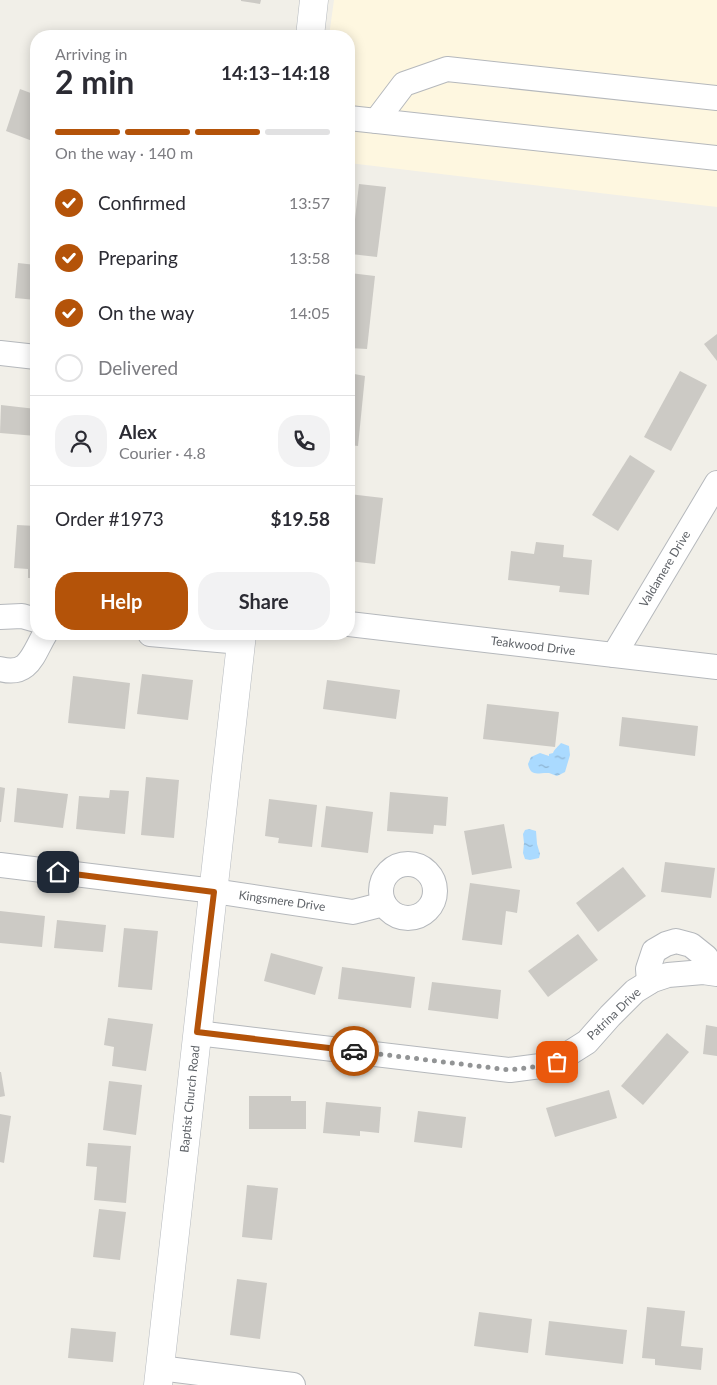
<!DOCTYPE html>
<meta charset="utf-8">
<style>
body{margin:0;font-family:Lato,sans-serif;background:#f2f2f3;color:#2b2b33;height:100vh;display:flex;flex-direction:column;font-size:19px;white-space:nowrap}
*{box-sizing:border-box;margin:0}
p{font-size:16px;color:#7c7c81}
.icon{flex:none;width:28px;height:28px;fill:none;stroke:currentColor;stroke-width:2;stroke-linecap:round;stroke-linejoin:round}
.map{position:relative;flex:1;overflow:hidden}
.panel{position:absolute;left:30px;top:30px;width:325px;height:610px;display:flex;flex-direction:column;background:#fff;border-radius:20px;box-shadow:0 2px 12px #0003}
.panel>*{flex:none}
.pin{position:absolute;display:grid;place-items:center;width:42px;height:42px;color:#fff;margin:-21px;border-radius:10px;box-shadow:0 2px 8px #0006}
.courier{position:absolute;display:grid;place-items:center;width:50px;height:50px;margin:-25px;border:4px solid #b45309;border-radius:50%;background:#fff;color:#222;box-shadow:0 1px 6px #0007}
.summary em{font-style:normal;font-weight:700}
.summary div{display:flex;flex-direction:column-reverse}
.summary{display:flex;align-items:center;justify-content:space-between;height:85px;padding:0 25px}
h1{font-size:32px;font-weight:700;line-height:38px}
.bar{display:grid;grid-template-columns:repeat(4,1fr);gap:8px 5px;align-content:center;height:60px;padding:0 25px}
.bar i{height:6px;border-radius:4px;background:#e1e1e2}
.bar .active{background:#b45309}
.bar p{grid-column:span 4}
.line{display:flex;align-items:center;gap:12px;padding:0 25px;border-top:1px solid #e1e1e2}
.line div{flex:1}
.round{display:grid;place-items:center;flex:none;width:52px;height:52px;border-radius:20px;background:#f2f2f3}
ol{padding:0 25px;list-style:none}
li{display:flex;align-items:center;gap:15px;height:55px}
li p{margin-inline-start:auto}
li .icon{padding:5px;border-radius:50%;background:#b45309;color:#fff;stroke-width:4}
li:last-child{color:#7c7c81}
li i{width:28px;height:28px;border:2px solid #e1e1e2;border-radius:50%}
.cta{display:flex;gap:10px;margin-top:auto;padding:10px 25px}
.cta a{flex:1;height:58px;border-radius:20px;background:#b45309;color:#fff;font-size:20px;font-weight:700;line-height:58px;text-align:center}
.cta a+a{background:#f2f2f3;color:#2b2b33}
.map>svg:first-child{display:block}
</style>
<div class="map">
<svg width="717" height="1385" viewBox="0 0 717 1385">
<defs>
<pattern id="water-ripples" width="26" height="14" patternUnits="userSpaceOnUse" patternTransform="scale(1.25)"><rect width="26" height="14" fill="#aadaff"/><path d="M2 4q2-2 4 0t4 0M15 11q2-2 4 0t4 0" fill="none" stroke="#8eb4d2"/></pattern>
</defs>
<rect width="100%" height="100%" fill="#f1efe8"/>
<polygon fill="#fef7e0" points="334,0 717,0 717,207 349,163 349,36 329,36"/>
<g fill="url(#water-ripples)">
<path d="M561 743 569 746 570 755 565 772 557 776C554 775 552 774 549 773 539 772 531 778 528 764L531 757 540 753 549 756V754L553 753C555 748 558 747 561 743Z"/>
<polygon points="529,829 536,831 537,844 540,854 539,858 530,860 525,859 523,853 524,843 523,834 525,830"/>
</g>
<g fill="#cccac5">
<polygon points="241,0 261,0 260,4 241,1"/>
<polygon points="20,89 36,95 36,137 35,142 6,131"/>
<polygon points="359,184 386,187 377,257 351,254"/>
<polygon points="18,263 36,265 36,300 15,298"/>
<polygon points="350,273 375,276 367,349 349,348"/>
<polygon points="717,334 717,361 704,344"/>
<polygon points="680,371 707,385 671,451 644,437"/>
<polygon points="349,373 365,376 358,446 349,445"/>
<polygon points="1,405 36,409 36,436 0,433"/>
<polygon points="630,455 655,471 618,531 592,515"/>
<polygon points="349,494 383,498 375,564 349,561"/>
<polygon points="17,525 36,526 36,578 28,578 28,569 14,568"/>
<polygon points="536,542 564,545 563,557 592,560 589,595 559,592 560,586 508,580 511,551 534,554"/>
<polygon points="142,674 193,680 188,720 137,714"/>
<polygon points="73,676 130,683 125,729 68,723"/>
<polygon points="327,680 400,690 396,719 323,709"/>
<polygon points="487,704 559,712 555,747 483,739"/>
<polygon points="622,717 698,726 695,756 619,746"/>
<polygon points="146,777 179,780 174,838 141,835"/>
<polygon points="0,787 5,788 1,822 0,822"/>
<polygon points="17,788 68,794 63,828 14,822"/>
<polygon points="110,790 129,791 125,834 76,829 79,796 109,798"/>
<polygon points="390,792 448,797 446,826 434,825 433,834 387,831"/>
<polygon points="269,799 317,805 312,847 278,843 279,838 265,836"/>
<polygon points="326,806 373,812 368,853 321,847"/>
<polygon points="504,824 512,868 472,875 464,831"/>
<polygon points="665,862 715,868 711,898 661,892"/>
<polygon points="623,867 646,896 598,932 576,903"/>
<polygon points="470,883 520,890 517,913 506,911 502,945 462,940"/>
<polygon points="0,911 45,916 42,947 0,943"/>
<polygon points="57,920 106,925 103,952 54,948"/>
<polygon points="124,928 158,931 152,990 118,987"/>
<polygon points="578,934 598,960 548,997 528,971"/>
<polygon points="271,953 323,967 315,995 264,981"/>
<polygon points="342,967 415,977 411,1008 338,999"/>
<polygon points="432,982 501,990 498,1019 428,1010"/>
<polygon points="108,1018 153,1024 146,1071 112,1066 114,1047 104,1045"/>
<polygon points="706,1025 717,1027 717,1056 703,1054"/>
<polygon points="667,1033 689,1052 643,1105 621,1086"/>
<polygon points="0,1072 1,1072 5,1096 0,1097"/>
<polygon points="109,1081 142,1085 136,1135 103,1130"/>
<polygon points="609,1090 617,1118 555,1137 546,1108"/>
<polygon points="249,1096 291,1096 291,1101 306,1101 306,1129 249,1129"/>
<polygon points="326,1102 381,1107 379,1133 360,1131 360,1136 323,1133"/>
<polygon points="418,1111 466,1117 462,1148 414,1142"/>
<polygon points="0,1114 11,1116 4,1163 0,1162"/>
<polygon points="88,1143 131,1146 126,1203 94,1200 97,1167 86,1166"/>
<polygon points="247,1185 278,1188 272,1240 242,1237"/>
<polygon points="99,1209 126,1212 120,1260 93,1257"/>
<polygon points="237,1279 267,1283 260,1339 230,1335"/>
<polygon points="647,1307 685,1311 681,1346 703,1348 701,1370 655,1365 655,1359 642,1358"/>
<polygon points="479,1312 532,1319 528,1353 474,1346"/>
<polygon points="549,1321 627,1330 623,1364 545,1355"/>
<polygon points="71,1328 116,1332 113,1362 68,1358"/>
</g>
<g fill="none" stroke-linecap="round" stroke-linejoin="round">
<g stroke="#b5b8bc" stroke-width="26">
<g id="street">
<polyline points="349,118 717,158"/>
<polyline points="376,121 404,84 447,69 717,98"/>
<polyline points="0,353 36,357"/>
<polyline points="0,617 22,616 36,620"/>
<polyline points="349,624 717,667"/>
<polyline points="150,634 241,642"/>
<polyline points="614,655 717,483"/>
<path d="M0 669C29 677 33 654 45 634"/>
<circle cx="408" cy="891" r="27"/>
<polyline points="0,865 214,891 353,912 384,904"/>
<polyline points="649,982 648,969 654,951 666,944 676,941 691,945 706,957 716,973"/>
<polyline points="197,1033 510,1070 548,1065 557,1061 587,1042 610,1016 635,991 653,980 668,975 703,972 717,974"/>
<polyline points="160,1368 293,1385"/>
</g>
</g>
<g stroke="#b6babf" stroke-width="29">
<g id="secondary">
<polyline points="310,36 314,0"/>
<polyline points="158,1385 242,634"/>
</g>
</g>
<use href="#street" stroke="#fff" stroke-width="24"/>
<use href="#secondary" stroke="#fff" stroke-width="28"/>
</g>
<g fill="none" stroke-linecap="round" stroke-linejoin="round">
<polyline stroke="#929495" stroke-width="5" stroke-dasharray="0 9" points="354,1051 510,1070 548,1065 557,1062"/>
<polyline stroke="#b45309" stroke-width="6" points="58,872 214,892 197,1032 354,1051"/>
</g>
<g text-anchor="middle" stroke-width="4.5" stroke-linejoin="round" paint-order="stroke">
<g font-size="12" fill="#5f6368" stroke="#fff">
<text transform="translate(665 569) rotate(-59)" y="4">Valdamere Drive</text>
<text transform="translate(533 646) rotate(7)" y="4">Teakwood Drive</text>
<text transform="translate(282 901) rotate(8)" y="4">Kingsmere Drive</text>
<text transform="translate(614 1014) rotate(-44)" y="4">Patrina Drive</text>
<text transform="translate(190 1099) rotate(-84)" y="4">Baptist Church Road</text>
</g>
</g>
</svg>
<div class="pin" style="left:557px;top:1062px;background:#ea580c"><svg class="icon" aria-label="bag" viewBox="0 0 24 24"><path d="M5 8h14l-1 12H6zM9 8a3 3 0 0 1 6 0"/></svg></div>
<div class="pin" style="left:58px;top:872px;background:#1f2937"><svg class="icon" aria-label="home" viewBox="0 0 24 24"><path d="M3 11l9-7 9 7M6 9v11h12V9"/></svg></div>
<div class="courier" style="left:354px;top:1051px"><svg class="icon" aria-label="car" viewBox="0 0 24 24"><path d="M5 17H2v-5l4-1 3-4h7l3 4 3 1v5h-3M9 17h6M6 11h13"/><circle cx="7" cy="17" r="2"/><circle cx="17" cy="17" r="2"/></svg></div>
<section class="panel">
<div class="summary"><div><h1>2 min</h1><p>Arriving in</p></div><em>14:13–14:18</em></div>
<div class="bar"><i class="active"></i><i class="active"></i><i class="active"></i><i></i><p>On the way · 140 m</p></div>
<ol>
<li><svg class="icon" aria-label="check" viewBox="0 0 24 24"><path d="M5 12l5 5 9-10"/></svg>Confirmed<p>13:57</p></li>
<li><svg class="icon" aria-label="check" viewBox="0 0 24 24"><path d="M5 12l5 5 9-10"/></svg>Preparing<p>13:58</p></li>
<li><svg class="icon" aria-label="check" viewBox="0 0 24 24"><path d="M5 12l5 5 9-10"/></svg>On the way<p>14:05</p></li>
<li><i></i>Delivered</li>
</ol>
<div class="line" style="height:90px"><a class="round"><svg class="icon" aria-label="person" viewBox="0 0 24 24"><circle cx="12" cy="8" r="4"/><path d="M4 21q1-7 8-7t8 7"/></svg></a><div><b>Alex</b><p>Courier · 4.8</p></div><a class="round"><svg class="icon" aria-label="phone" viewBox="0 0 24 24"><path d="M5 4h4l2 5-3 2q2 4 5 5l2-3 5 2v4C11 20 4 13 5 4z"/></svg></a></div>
<div class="line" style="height:65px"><div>Order #1973</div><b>$19.58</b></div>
<div class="cta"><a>Help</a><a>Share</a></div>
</section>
</div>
